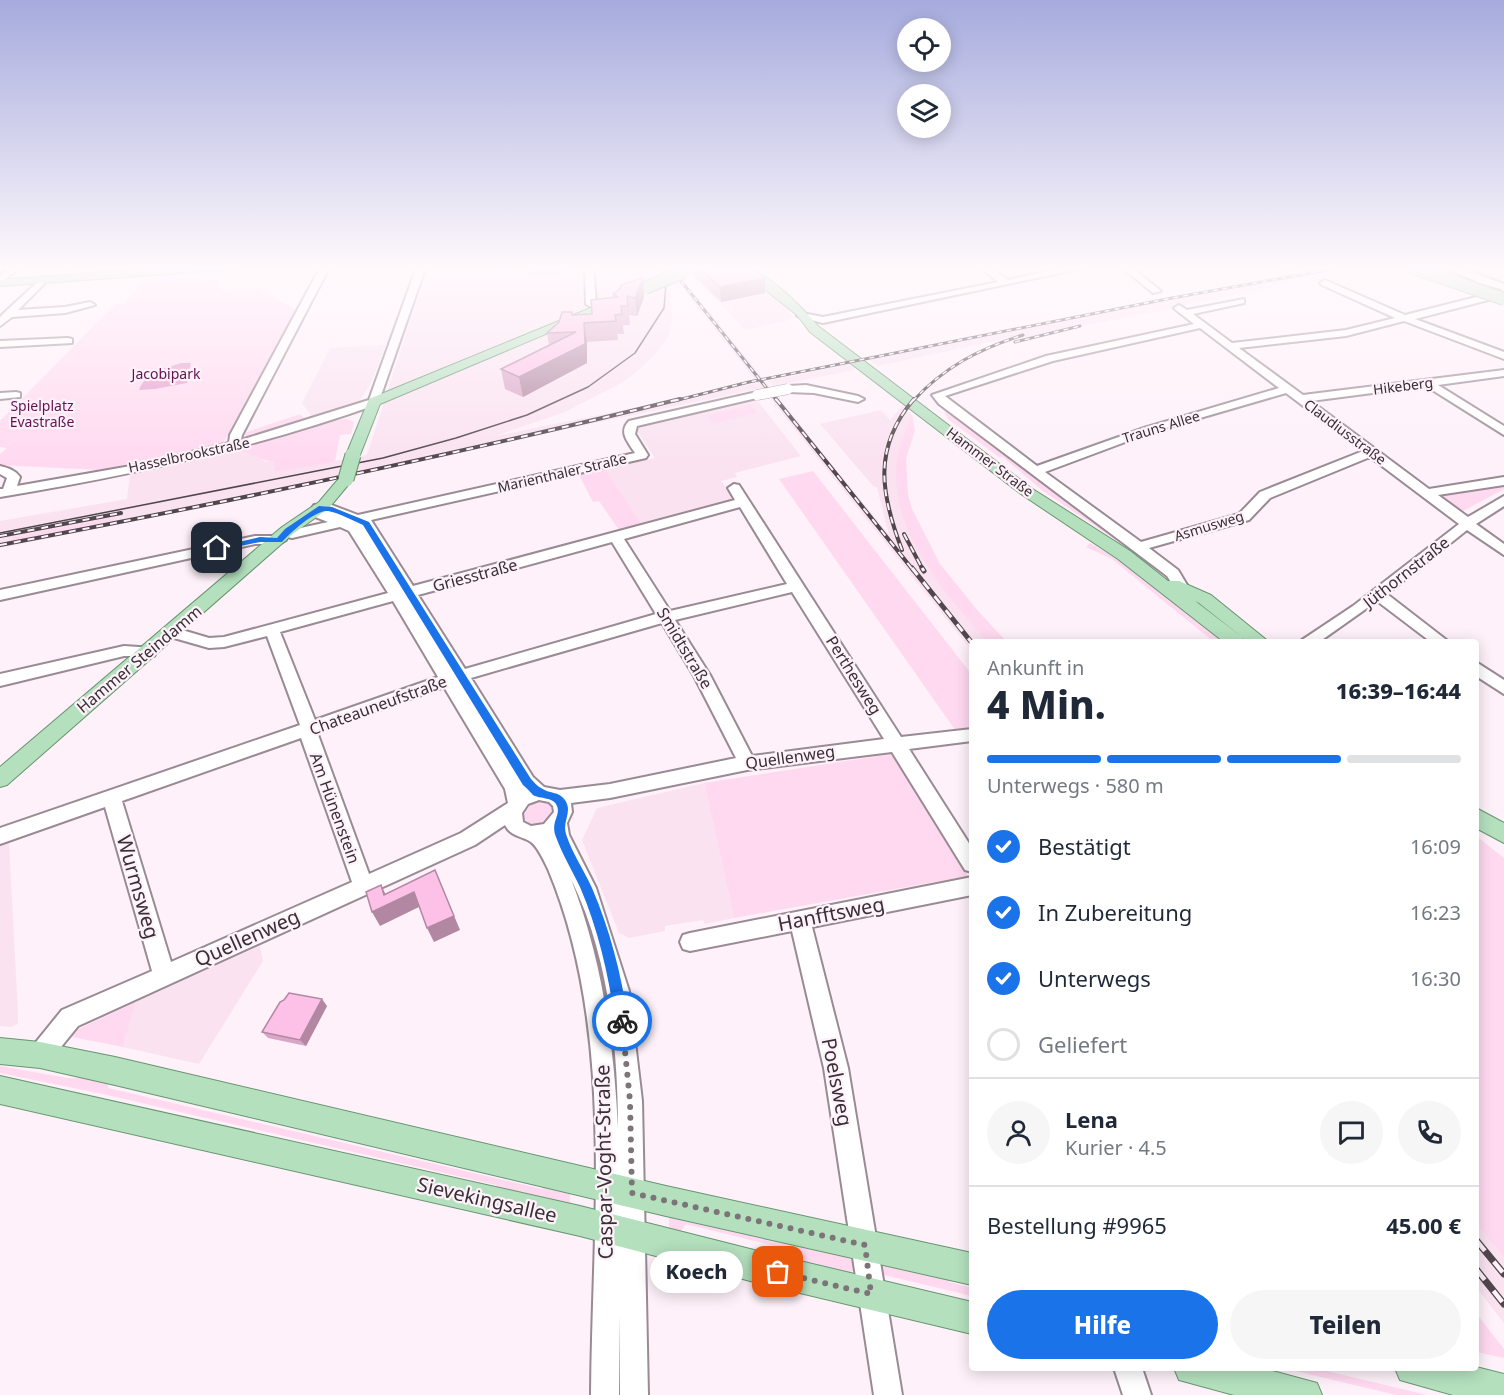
<!DOCTYPE html>
<html lang="de">
<meta charset="utf-8">
<style>
body{margin:0;font-family:"Noto Sans",sans-serif;background:#f6f6f7;color:#1f2937;height:100vh;display:flex;flex-direction:column;font-size:22px;white-space:nowrap}
*{box-sizing:border-box;margin:0}
p{font-size:20px;color:#747a83}
.icon{flex:none;width:33px;height:33px;fill:none;stroke:currentColor;stroke-width:2;stroke-linecap:round;stroke-linejoin:round}
.map{position:relative;flex:1;overflow:hidden}
.details{position:absolute;left:969px;top:639px;width:510px;height:732px;display:flex;flex-direction:column;background:#fff;border-radius:6px;box-shadow:0 3px 15px #0003}
.details>*{flex:none}
.tools{position:absolute;left:897px;top:18px;display:grid;gap:12px}
.tools a{display:grid;place-items:center;width:54px;height:54px;border-radius:50%;background:#fff;box-shadow:0 3px 15px #0003;font-size:30px}
.pin{position:absolute;display:grid;place-items:center;width:51px;height:51px;color:#fff;margin:-26px;border-radius:12px;box-shadow:0 3px 9px #0006}
.courier{position:absolute;display:grid;place-items:center;width:60px;height:60px;margin:-30px;border:4px solid #1a73e8;border-radius:50%;background:#fff;color:#222;box-shadow:0 2px 8px #0007}
.bubble{position:absolute;height:42px;border-radius:21px;background:#fff;box-shadow:0 3px 15px #0003;font-size:20px;font-weight:800;line-height:42px;text-align:center}
.head em{font-style:normal;font-weight:800}
.head div{display:flex;flex-direction:column-reverse}
.head{display:flex;align-items:center;justify-content:space-between;height:102px;padding:0 18px}
h1{font-size:39px;font-weight:800;line-height:45px}
.bar{display:grid;grid-template-columns:repeat(4,1fr);gap:9px 6px;align-content:center;height:72px;padding:0 18px}
.bar i{height:8px;border-radius:4px;background:#e0e1e3}
.bar .active{background:#1a73e8}
.bar p{grid-column:span 4}
.line{display:flex;align-items:center;gap:15px;padding:0 18px;border-top:2px solid #e0e1e3}
.line div{flex:1}
.round{display:grid;place-items:center;flex:none;width:63px;height:63px;border-radius:32px;background:#f6f6f7}
ol{padding:0 18px;list-style:none}
li{display:flex;align-items:center;gap:18px;height:66px}
li p{margin-inline-start:auto}
li .icon{padding:6px;border-radius:50%;background:#1a73e8;color:#fff;stroke-width:4}
li:last-child{color:#747a83}
li i{width:33px;height:33px;border:3px solid #e0e1e3;border-radius:50%}
.cta{display:flex;gap:12px;margin-top:auto;padding:12px 18px}
.cta a{flex:1;height:69px;border-radius:36px;background:#1a73e8;color:#fff;font-size:24px;font-weight:800;line-height:69px;text-align:center}
.cta a+a{background:#f6f6f7;color:#1f2937}
.map>svg:first-child{display:block}
</style>
<div class="map">
<svg width="1504" height="1395" viewBox="0 0 1504 1395">
<rect width="100%" height="100%" fill="#fef1f9"/>
<g fill="#fae2f1">
<polygon points="428,266 640,266 649,279 651,292 670,287 672,322 668,337 655,355 636,372 623,382 565,412 495,436 758,383 762,388 400,464 280,492 0,548 0,521 127,499 130,475 240,448 243,452 253,454 266,462 275,460 275,472 367,455"/>
<polygon points="1332,266 1373,266 1021,339 1017,336 878,366 870,360"/>
<polygon points="733,267 778,300 781,300 793,317 785,321 745,330 691,274 700,270"/>
<polygon points="683,279 889,535 877,487 874,487 820,424 881,410 890,420 902,406 912,415 903,437 896,475 902,513 912,539 928,568 987,642 972,642 972,651 677,282"/>
<polygon points="385,345 371,383 360,400 313,418 302,403 330,348"/>
<polygon points="849,364 855,370 773,386 769,381"/>
<polygon points="756,399 801,456 735,473 737,477 721,481 734,499 642,524 605,469 655,458 635,428 636,424"/>
<polygon points="704,783 734,918 705,924 703,920 665,926 665,931 629,938 619,933 582,840 597,808"/>
<polygon points="9,842 18,1013 18,1024 11,1027 0,1026 0,845"/>
<polygon points="260,946 263,961 199,1064 123,1047 136,1002"/>
<polygon points="1476,1224 1504,1257 1504,1323 1476,1287"/>
</g>
<g fill="#ffd9f0">
<polygon points="217,274 219,291 260,288 295,310 285,333 222,445 99,470 0,465 0,454 7,448 0,447 0,421 115,304 123,304 146,278"/>
<polygon points="750,405 757,413 714,423 707,415"/>
<polygon points="943,408 950,409 1121,538 1116,540 1043,491 1003,457 999,457 948,419"/>
<polygon points="300,414 305,420 247,438 244,433"/>
<path d="M912 415 915 430 906 459 908 495 912 509 940 564 978 611 1007 642H987C948 595 897 542 896 476 895 455 904 434 912 415Z"/>
<path d="M347 419 354 422 351 434 340 435 335 462 275 472 274 461C263 462 254 454 243 452L240 448 330 420Z"/>
<polygon points="605,469 642,524 619,530 599,501 593,502 579,475"/>
<polygon points="813,471 972,675 972,732 958,734 779,479"/>
<polygon points="1504,483 1504,489 1463,511 1435,493"/>
<polygon points="115,517 114,521 12,541 13,537"/>
<polygon points="1090,543 1114,557 1226,642 1214,642 1112,559 1086,547"/>
<polygon points="891,754 968,876 734,918 704,783"/>
<path d="M539 799 552 804 553 816C543 825 532 830 522 819V810L528 803Z"/>
<polygon points="1476,836 1504,858 1504,1257 1476,1224"/>
<polygon points="569,864 597,943 614,1025 622,1151 615,1150 615,1104 610,1031 586,922 569,876"/>
<polygon points="136,1002 123,1047 72,1037 78,1029"/>
<polygon points="0,1066 67,1078 108,1078 108,1088 542,1189 548,1182 570,1191 570,1203 529,1194 500,1197 496,1185 103,1094 0,1073"/>
<polygon points="669,1216 849,1257 854,1265 851,1276 787,1259 787,1249 686,1224 678,1235 669,1230"/>
<polygon points="883,1260 949,1271 949,1282 972,1288 972,1296 880,1274"/>
<polygon points="1476,1313 1504,1349 1504,1358 1476,1352"/>
<polygon points="1283,1368 1314,1368 1427,1395 1396,1395"/>
</g>
<path fill="#e49dcc" d="M181 363H191L187 383 155 389 139 390C145 373 165 368 181 363Z"/>
<g fill="none" stroke-linecap="round" stroke-linejoin="round">
<g stroke="#998a93" stroke-width="4">
<g id="minor">
<polygon points="11,266 21,266 0,284 0,276"/>
<polygon points="70,266 65,270 61,267 61,266"/>
<path d="M321 266H330L242 435 241 440 369 400 417 266H426L378 404C255 448 129 476 0 497V489H3L7 478 0 474V466C8 468 15 470 20 477L17 486 142 464 229 443 230 435Z"/>
<polygon points="585,266 593,266 596,303 602,306 602,310 596,310 586,304"/>
<polygon points="979,266 989,266 1008,280 1074,266 1093,266 823,323 797,316 802,313 823,317 998,282"/>
<polygon points="1120,266 1130,266 1161,291 1153,293"/>
<polygon points="1282,266 1292,266 1292,267 1288,270"/>
<polygon points="1442,266 1455,266 1504,284 1504,290 1482,284"/>
<polygon points="43,277 46,278 46,282 18,310 65,307 90,302 95,305 65,313 12,317 0,326 0,317 5,312"/>
<path d="M1325 280 1405 315 1504 290V296L1415 319 1504 352V359L1404 321 1346 336 1239 348 1303 395 1504 370V376L1438 385 1504 426V435L1426 386 1311 401 1429 489 1504 477V485L1438 495 1468 517 1504 496V506L1476 524 1504 544V555L1467 530 1387 594 1449 642H1431L1377 601 1319 642H1299L1353 606 1459 524 1370 457 1270 498 1249 520 1149 548 1178 570 1190 590 1183 595 1178 593 1167 576 939 404 932 395 1046 356 1194 324 1176 310 1174 308 1179 305 1187 310 1244 299V303L1193 314 1232 343 1346 330 1395 318 1322 285 1320 283ZM1200 328 1279 388 1144 428 1037 466 945 396 1053 361ZM1286 393 1363 451 1260 492 1239 514 1141 542 1045 472 1152 432Z"/>
<polygon points="68,338 72,339 72,343 0,347 0,341"/>
<polygon points="806,385 858,396 864,399 858,402 814,393 788,392 782,389 788,386"/>
<polygon points="16,392 20,393 20,397 0,399 0,393"/>
<path d="M757 392 761 393V397L637 426 635 434 648 455 646 458 371 520 413 586 735 500 728 488 734 484 739 485 901 737 972 729V741L909 749 972 848V872L965 870 892 752 747 770 610 798 571 803 572 812 567 823 569 835 596 888 629 991 642 1101 648 1395H620L619 1314V1395H591C592 1224 616 1030 548 869 544 861 538 847 531 842 522 836 511 837 505 825L475 845 78 1026 48 1063 40 1066 32 1063 29 1055 32 1047 62 1010 152 971 105 807 0 844V828L300 725 267 636 224 647 209 648 167 636 164 632 172 627 209 638 224 637 388 593 349 531 340 527 292 538 287 537 285 534 287 531 328 522 315 517 312 508 314 505 329 504 358 515 635 453C628 442 618 432 629 421ZM740 507 787 584 670 611 624 539ZM612 542 656 614 465 669 418 595ZM792 592 884 739 752 756 710 675 675 620ZM393 601 438 677 315 720 280 632ZM662 623 694 676 736 758 610 784 560 790 544 787 533 777 471 678ZM444 687 505 789 508 803 461 833 369 874 317 732ZM301 738 352 882 171 962 122 801ZM539 800 549 802 553 806 554 812 544 824 531 826 523 822 522 813 528 804ZM571 879C608 954 618 1046 618 1129 614 1043 602 959 571 879Z"/>
<polygon points="255,536 279,536 286,540 279,544 255,544 0,600 0,590"/>
<polygon points="124,646 154,648 156,652 154,656 124,656 0,686 0,674"/>
<polygon points="1476,662 1504,680 1504,694 1476,676"/>
<polygon points="972,877 972,895 812,927 848,1068 902,1395 874,1395 824,1068 792,931 690,951 683,949 680,942 683,935 690,933"/>
<polygon points="1114,1368 1142,1368 1151,1395 1123,1395"/>
</g>
</g>
<g stroke="#689572" stroke-width="2">
<g id="major">
<polygon points="187,266 243,266 238,269 0,286 0,280"/>
<path d="M736 266C741 266 746 266 750 268 774 279 802 307 818 326L1031 488 1130 551 1168 581H1179L1211 595 1269 642H1248L1243 638 1245 642H1224L1118 559 1021 494 810 332 797 315ZM1195 601 1199 603 1242 637Z"/>
<polygon points="615,298 621,301 619,303 380,404 360,455 353,459 346,455 369,399"/>
<polygon points="346,475 353,479 329,508 294,533 7,785 0,787 0,767 282,527 319,502 341,476"/>
<polygon points="1476,808 1504,823 1504,843 1476,828"/>
<polygon points="0,1038 40,1042 115,1057 666,1186 972,1253 972,1285 666,1216 115,1085 40,1068 0,1064"/>
<polygon points="0,1076 580,1206 754,1250 972,1302 972,1334 754,1282 580,1236 0,1104"/>
<polygon points="1476,1367 1504,1374 1504,1395 1453,1395 1400,1380 1395,1368"/>
<polygon points="1174,1368 1262,1368 1317,1383 1322,1395 1234,1395 1179,1380"/>
</g>
</g>
<use href="#minor" fill="#fff" fill-rule="evenodd"/>
<use href="#major" fill="#b4e0be" fill-rule="evenodd"/>
<polyline stroke="#4f474c" stroke-width="1.5" points="0,533 383,458 456,438 527,415 588,387 635,353 664,308 666,284 660,266"/>
<g stroke="#4f474c" stroke-width="3">
<g id="rail-far3">
<polyline points="669,266 777,401"/>
<polyline points="1015,342 1080,326"/>
<polyline points="674,401 749,382 1172,298 1350,266"/>
<path d="M913 401C944 367 979 349 1023 335"/>
</g>
</g>
<g stroke="#4f474c" stroke-width="4">
<g id="rail-far2">
<polyline points="776,399 913,570"/>
<polyline points="904,534 923,570"/>
<polyline points="0,536 121,513"/>
<path d="M0 545C228 502 455 455 680 399"/>
<path d="M902 550C881 495 872 448 914 399"/>
</g>
</g>
<g stroke="#4f474c" stroke-width="5">
<g id="rail-far1">
<polyline points="912,568 972,643"/>
<polyline points="922,568 924,571"/>
</g>
</g>
<g stroke="#4f474c" stroke-width="7">
<g id="rail">
<polyline points="1476,1240 1504,1274"/>
<polyline points="1476,1269 1504,1304"/>
</g>
</g>
<use href="#rail-far3" stroke="#fef1f9" stroke-width="1.5" stroke-dasharray="5" stroke-linecap="butt"/>
<use href="#rail-far2" stroke="#fef1f9" stroke-width="2" stroke-dasharray="7" stroke-linecap="butt"/>
<use href="#rail-far1" stroke="#fef1f9" stroke-width="3" stroke-dasharray="9" stroke-linecap="butt"/>
<use href="#rail" stroke="#fef1f9" stroke-width="4.5" stroke-dasharray="14" stroke-linecap="butt"/>
<g stroke="#998a93" stroke-width="11" stroke-linecap="butt">
<polyline id="minor-bridge" points="757,395 788,389"/>
</g>
<g stroke="#689572" stroke-width="14" stroke-linecap="butt">
<g id="major-bridge-far1">
<polyline points="1408,266 1504,299"/>
<polyline points="645,288 684,272"/>
</g>
</g>
<g stroke="#689572" stroke-width="17" stroke-linecap="butt">
<polyline id="major-bridge" points="346,479 353,455"/>
</g>
<use href="#minor-bridge" stroke="#fff" stroke-width="10"/>
<use href="#major-bridge-far1" stroke="#b4e0be" stroke-width="12"/>
<use href="#major-bridge" stroke="#b4e0be" stroke-width="15"/>
</g>
<g fill="#daa6c7">
<polygon points="495,266 523,266 496,268"/>
<polygon points="529,266 563,266 563,274 531,276"/>
<polygon points="691,266 749,266 765,293 721,302 692,274"/>
<polygon points="643,278 644,297 637,316 629,315 630,325 623,325 624,334 617,334 618,340 587,342 587,363 523,397 505,389 501,369 549,345 547,333 572,312 573,315 592,314 613,297 613,294"/>
<polygon points="327,1006 306,1046 268,1038 262,1032"/>
</g>
<g fill="#b187a2">
<polygon points="643,278 644,297 637,316 635,298"/>
<polygon points="765,278 765,293 721,302 720,287"/>
<polygon points="584,323 587,342 587,363 523,397 519,377 585,344"/>
<polygon points="435,870 460,930 434,942 427,928"/>
<polygon points="381,885 388,899 414,892 421,906 380,926 372,912 384,895"/>
<polygon points="322,999 327,1006 306,1046 300,1040"/>
</g>
<g fill="#fdc1e7" stroke="#b187a2" stroke-width="1.5">
<polygon points="698,266 749,266 765,278 720,287"/>
<polygon points="643,278 635,298 627,296 628,306 621,306 622,314 615,315 616,321 584,323 585,344 519,377 501,369 576,332 547,333 559,322 562,312 572,312 572,315 592,314 591,300 618,297 613,294 620,289 621,285"/>
<polygon points="435,870 454,916 427,928 414,892 372,912 366,892 381,885 384,895"/>
<polygon points="289,993 322,999 300,1040 262,1032 280,1002 284,1000"/>
</g>
<linearGradient id="sky" x2="0" y2="1"><stop stop-color="#a6abdd"/><stop offset="0.58" stop-color="#fff9fc"/><stop offset="1" stop-color="#fff9fc" stop-opacity="0"/></linearGradient>
<rect width="1504" height="462" fill="url(#sky)"/>
<path fill="#1a73e8" d="M319 506 332 507 369 522 531 779C534 782 537 786 541 788 549 794 559 791 565 800 573 812 562 821 566 834 572 853 584 870 592 888 610 930 622 976 628 1021L626 1026 622 1028 617 1026 615 1021C609 976 598 929 580 887 572 870 562 854 556 837 550 822 561 816 557 806 554 797 540 799 533 795 530 792 527 788 523 785L363 525C352 520 339 513 328 511 316 509 290 533 282 542H260L217 551 213 548 260 537 277 538 285 529Z"/>
<g fill="none" stroke-linecap="round" stroke-linejoin="round">
<polyline stroke="#7d7479" stroke-width="6" stroke-dasharray="0 10.8" points="622,1021 630,1101 632,1193 865,1245 871,1294 778,1272"/>
</g>
<g text-anchor="middle" stroke-width="4.5" stroke-linejoin="round" paint-order="stroke">
<g font-size="14" fill="#641150" stroke="#fef1f9">
<text x="166" y="379">Jacobipark</text>
<text x="42" y="411">Spielplatz<tspan x="42" dy="16">Evastraße</tspan></text>
</g>
<g font-size="14" fill="#373034" stroke="#fef1f9">
<text transform="translate(1403 386) rotate(-7)" y="5">Hikeberg</text>
<text transform="translate(1161 427) rotate(-17)" y="5">Trauns Allee</text>
<text transform="translate(1345 432) rotate(37)" y="5">Claudiusstraße</text>
<text transform="translate(189 455) rotate(-12)" y="5">Hasselbrookstraße</text>
<text transform="translate(990 462) rotate(37)" y="5">Hammer Straße</text>
<text transform="translate(562 473) rotate(-13)" y="5">Marienthaler Straße</text>
<text transform="translate(1209 526) rotate(-17)" y="5">Asmusweg</text>
</g>
<g font-size="16" fill="#373034" stroke="#fef1f9">
<text transform="translate(1406 572) rotate(-38)" y="6">Jüthornstraße</text>
<text transform="translate(475 575) rotate(-15)" y="6">Griesstraße</text>
<text transform="translate(685 648) rotate(59)" y="6">Smidtstraße</text>
<text transform="translate(139 659) rotate(-40)" y="6">Hammer Steindamm</text>
<text transform="translate(854 675) rotate(58)" y="6">Perthesweg</text>
<text transform="translate(378 705) rotate(-20)" y="6">Chateauneufstraße</text>
<text transform="translate(790 757) rotate(-8)" y="6">Quellenweg</text>
<text transform="translate(335 808) rotate(70)" y="6">Am Hünenstein</text>
</g>
<g font-size="20" fill="#373034" stroke="#fef1f9">
<text transform="translate(138 887) rotate(74)" y="7">Wurmsweg</text>
<text transform="translate(831 914) rotate(-11)" y="7">Hanfftsweg</text>
<text transform="translate(247 938) rotate(-24)" y="7">Quellenweg</text>
<text transform="translate(837 1082) rotate(79)" y="7">Poelsweg</text>
<text transform="translate(604 1162) rotate(-91)" y="7">Caspar-Voght-Straße</text>
<text transform="translate(487 1200) rotate(13)" y="7">Sievekingsallee</text>
</g>
</g>
</svg>
<div class="tools">
<a><svg class="icon" aria-label="locate" viewBox="0 0 24 24"><circle cx="12" cy="12" r="6"/><path d="M12 2v4M12 18v4M2 12h4M18 12h4"/></svg></a>
<a><svg class="icon" aria-label="layers" viewBox="0 0 24 24"><path d="M12 4l9 5-9 5-9-5zM3 14l9 5 9-5"/></svg></a>
</div>
<div class="pin" style="left:778px;top:1272px;background:#ea580c"><svg class="icon" aria-label="bag" viewBox="0 0 24 24"><path d="M5 8h14l-1 12H6zM9 8a3 3 0 0 1 6 0"/></svg></div>
<div class="pin" style="left:217px;top:548px;background:#1f2937"><svg class="icon" aria-label="home" viewBox="0 0 24 24"><path d="M3 11l9-7 9 7M6 9v11h12V9"/></svg></div>
<div class="courier" style="left:622px;top:1021px"><svg class="icon" aria-label="bike" viewBox="0 0 24 24"><circle cx="6" cy="16" r="4"/><circle cx="18" cy="16" r="4"/><path d="M6 16l4-8h5l3 8M10 8l3 8H6M13 5h3"/></svg></div>
<div class="bubble" style="left:650px;top:1251px;width:93px">Koech</div>
<section class="details">
<div class="head"><div><h1>4 Min.</h1><p>Ankunft in</p></div><em>16:39–16:44</em></div>
<div class="bar"><i class="active"></i><i class="active"></i><i class="active"></i><i></i><p>Unterwegs · 580 m</p></div>
<ol>
<li><svg class="icon" aria-label="check" viewBox="0 0 24 24"><path d="M5 12l5 5 9-10"/></svg>Bestätigt<p>16:09</p></li>
<li><svg class="icon" aria-label="check" viewBox="0 0 24 24"><path d="M5 12l5 5 9-10"/></svg>In Zubereitung<p>16:23</p></li>
<li><svg class="icon" aria-label="check" viewBox="0 0 24 24"><path d="M5 12l5 5 9-10"/></svg>Unterwegs<p>16:30</p></li>
<li><i></i>Geliefert</li>
</ol>
<div class="line" style="height:108px"><a class="round"><svg class="icon" aria-label="person" viewBox="0 0 24 24"><circle cx="12" cy="8" r="4"/><path d="M4 21q1-7 8-7t8 7"/></svg></a><div><b>Lena</b><p>Kurier · 4.5</p></div><a class="round"><svg class="icon" aria-label="chat" viewBox="0 0 24 24"><path d="M4 5h16v11H9l-5 4z"/></svg></a><a class="round"><svg class="icon" aria-label="phone" viewBox="0 0 24 24"><path d="M5 4h4l2 5-3 2q2 4 5 5l2-3 5 2v4C11 20 4 13 5 4z"/></svg></a></div>
<div class="line" style="height:78px"><div>Bestellung #9965</div><b>45.00 €</b></div>
<div class="cta"><a>Hilfe</a><a>Teilen</a></div>
</section>
</div>
